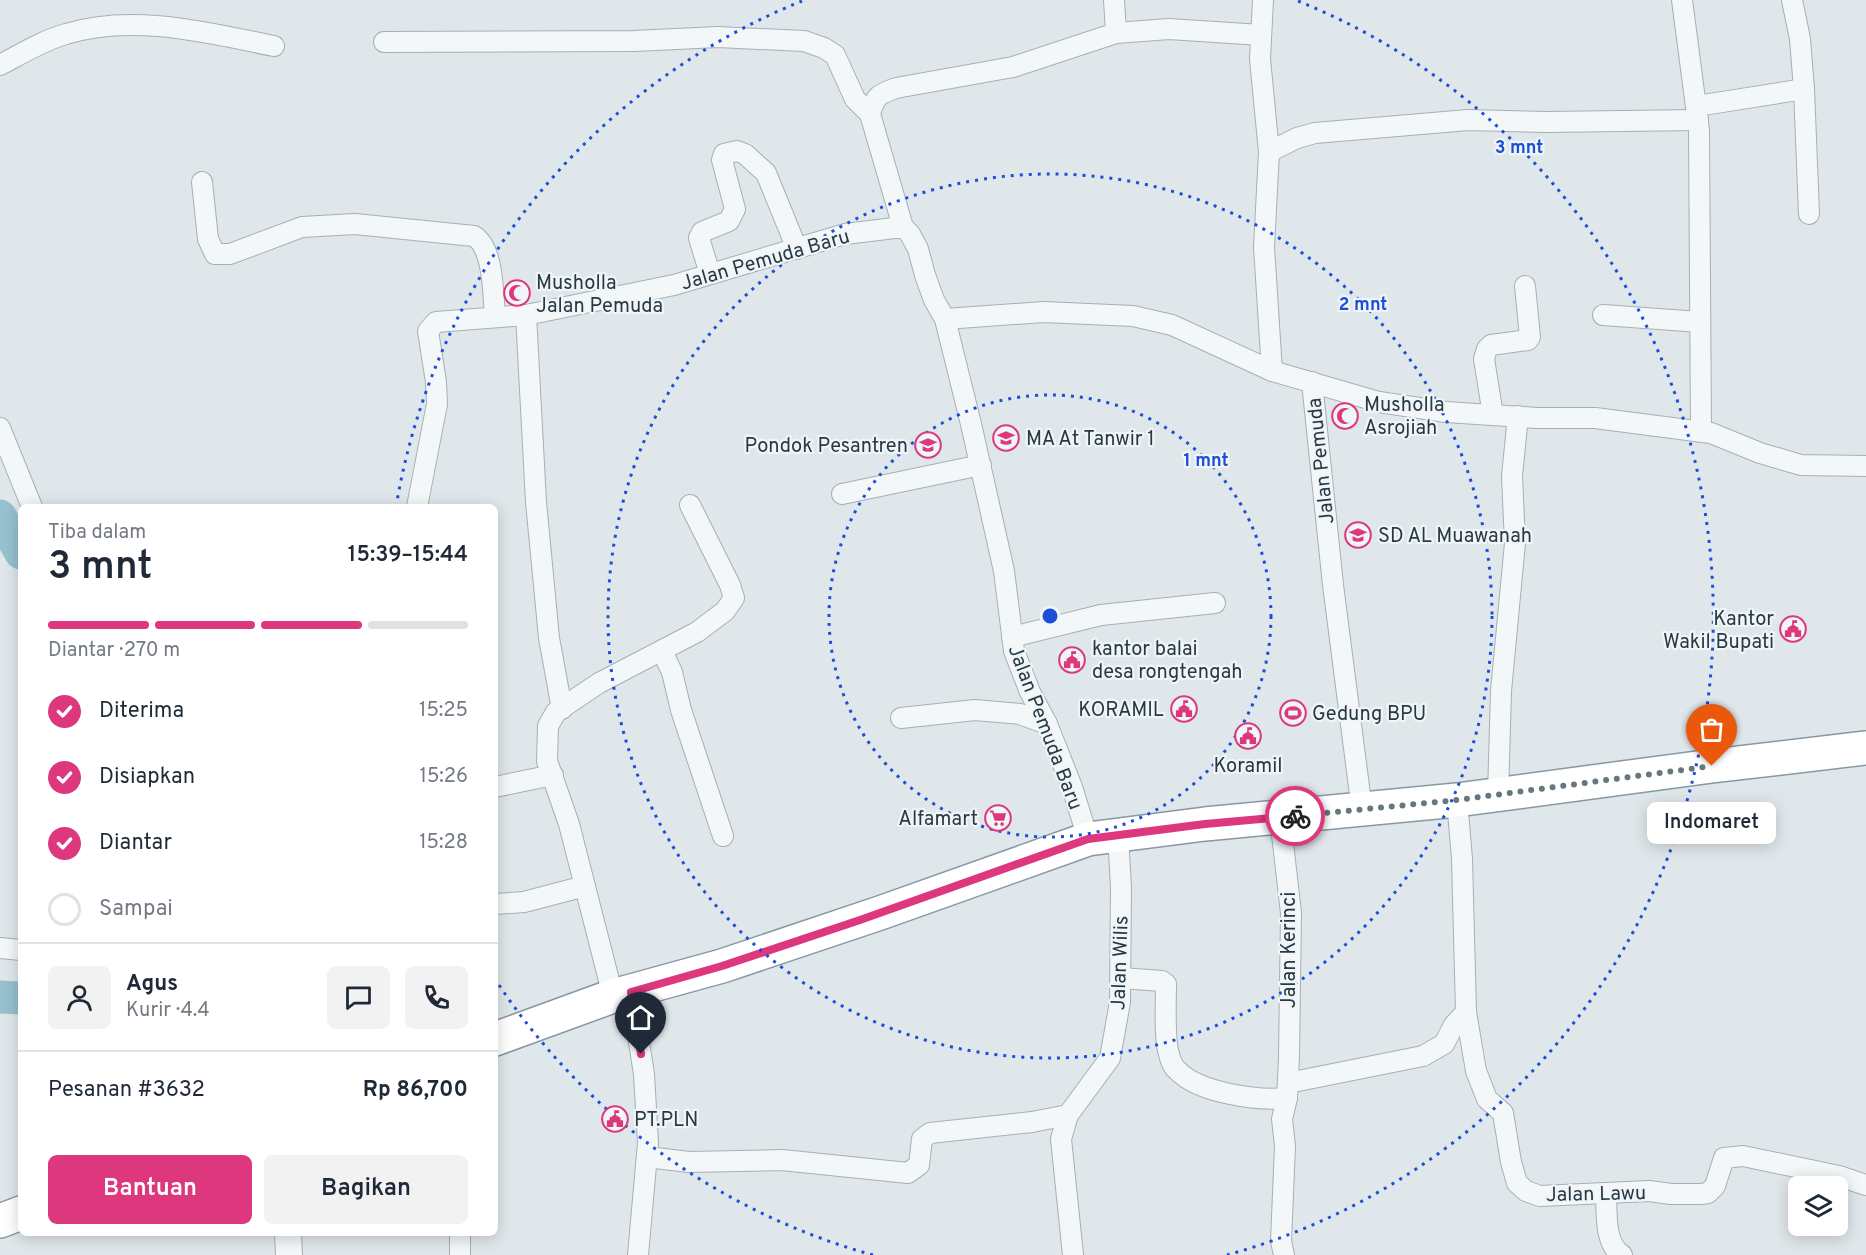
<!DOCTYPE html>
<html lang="id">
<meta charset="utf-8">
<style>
body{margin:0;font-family:Overpass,sans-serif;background:#f2f2f3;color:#1f2937;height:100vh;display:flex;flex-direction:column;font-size:22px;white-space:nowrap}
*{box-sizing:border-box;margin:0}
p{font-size:20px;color:#747a83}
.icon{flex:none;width:33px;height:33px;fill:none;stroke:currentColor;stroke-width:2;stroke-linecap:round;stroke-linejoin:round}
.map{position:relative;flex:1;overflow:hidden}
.side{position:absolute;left:18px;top:504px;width:480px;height:732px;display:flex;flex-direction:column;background:#fff;border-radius:9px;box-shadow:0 3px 15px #0003}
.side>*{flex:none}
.tools{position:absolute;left:1788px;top:1176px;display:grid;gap:12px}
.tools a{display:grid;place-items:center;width:60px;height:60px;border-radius:9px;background:#fff;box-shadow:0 3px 15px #0003;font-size:30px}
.pin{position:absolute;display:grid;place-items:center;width:51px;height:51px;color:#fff;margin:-62px -26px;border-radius:50% 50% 50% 0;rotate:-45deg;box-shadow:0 0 6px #0007}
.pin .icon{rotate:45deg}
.courier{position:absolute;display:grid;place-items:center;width:60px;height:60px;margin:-30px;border:4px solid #dd387e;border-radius:50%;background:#fff;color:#222;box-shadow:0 2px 8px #0007}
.bubble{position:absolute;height:42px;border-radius:9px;background:#fff;box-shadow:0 3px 15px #0003;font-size:20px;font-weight:600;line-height:42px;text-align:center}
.overview em{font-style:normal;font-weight:600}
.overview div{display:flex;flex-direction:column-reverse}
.overview{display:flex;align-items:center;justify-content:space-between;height:102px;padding:0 30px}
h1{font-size:39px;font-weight:600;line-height:45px}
.bar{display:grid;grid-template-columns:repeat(4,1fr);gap:9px 6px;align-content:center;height:72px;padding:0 30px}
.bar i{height:8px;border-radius:4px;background:#e0e1e3}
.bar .on{background:#dd387e}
.bar p{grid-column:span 4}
.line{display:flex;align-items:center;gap:15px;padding:0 30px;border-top:2px solid #e0e1e3}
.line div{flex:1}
.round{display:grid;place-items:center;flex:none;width:63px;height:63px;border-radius:9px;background:#f2f2f3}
ol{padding:0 30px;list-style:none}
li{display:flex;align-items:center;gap:18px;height:66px}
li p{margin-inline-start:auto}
li .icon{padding:6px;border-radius:50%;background:#dd387e;color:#fff;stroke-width:4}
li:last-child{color:#747a83}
li i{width:33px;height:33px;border:3px solid #e0e1e3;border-radius:50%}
.button{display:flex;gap:12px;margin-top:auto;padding:12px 30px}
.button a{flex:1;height:69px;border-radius:9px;background:#dd387e;color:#fff;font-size:24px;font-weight:600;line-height:69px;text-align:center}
.button a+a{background:#f2f2f3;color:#1f2937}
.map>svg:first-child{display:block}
</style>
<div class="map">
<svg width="1866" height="1255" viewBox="0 0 1866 1255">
<rect width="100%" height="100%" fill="#e0e7eb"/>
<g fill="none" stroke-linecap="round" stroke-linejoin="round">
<g stroke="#97c1cf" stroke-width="33">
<polyline points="0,516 21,553"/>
<polyline points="0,997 21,998"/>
</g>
<g stroke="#a5b0b6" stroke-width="22">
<g id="minor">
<polyline points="1114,0 1116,33"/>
<polyline points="1263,0 1260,59 1269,152 1264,247 1272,371"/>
<polyline points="1682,0 1699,130 1701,432"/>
<polyline points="1792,0 1800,39 1804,89"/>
<polyline points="384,42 634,41 718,37 804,41 824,48 835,55 855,99 870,114"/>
<path d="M0 65C21 54 44 40 66 34 132 13 209 33 274 46"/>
<polyline points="1697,106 1804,89 1809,214"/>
<polyline points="1269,152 1297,138 1315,133 1468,120 1547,122 1698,120"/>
<path d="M202 182 208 239 215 254H230L302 227 355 224 474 236C494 248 493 295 495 317"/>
<path d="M903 227 870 114C875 96 879 94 896 88L1013 67 1116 33 1169 29 1261 35"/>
<polyline points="710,274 699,238 702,232 729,221 735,209 722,160 724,154 737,151 745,154 766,173 797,249"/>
<polyline points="1603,315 1700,322"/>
<polyline points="945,319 1044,312 1133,316 1172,325 1272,371 1379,402 1446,412 1537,418 1595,418 1711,433 1760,453 1801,465 1866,466"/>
<polyline points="1312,382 1333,585 1362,810"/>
<polyline points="1493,415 1484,359 1487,349 1491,345 1528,340 1530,337 1525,286"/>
<polyline points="0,428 32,507"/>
<polyline points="842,494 981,465"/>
<polyline points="417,507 437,404 436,382 428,331 436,322 526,315"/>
<polyline points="1012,637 1101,615 1215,603"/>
<polyline points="662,651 672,672 681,710 723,836"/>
<polyline points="562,709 549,638 536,502 526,315 674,285 845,234 903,227 910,234 918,249 925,275 934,300 945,319 971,424 1004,571 1014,651 1030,692 1047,724 1072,787 1088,839"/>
<polyline points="901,718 975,710 1020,714 1047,724"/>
<polyline points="495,787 553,775"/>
<polyline points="1498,795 1501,691 1515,543 1512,476 1518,416"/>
<polyline points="1457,800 1462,859 1466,1012 1476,1071 1487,1099 1503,1113 1511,1162 1517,1183 1526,1191 1540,1196 1649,1191 1671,1194 1701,1194 1708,1193 1715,1186 1724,1158 1743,1156 1839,1176 1866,1185"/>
<polyline points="1280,817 1291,913 1289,1057 1287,1098 1282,1119 1285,1146 1281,1241 1284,1255"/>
<polyline points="495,904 524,902 585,886"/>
<polyline points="0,948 21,950"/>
<path d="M1121 978 1162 981 1166 984C1166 1002 1164 1039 1169 1054 1170 1059 1173 1067 1177 1070 1198 1093 1258 1101 1287 1098"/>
<polyline points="631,992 644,1074 648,1143 638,1255"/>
<polyline points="613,996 569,824 547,761 548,726 556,712 599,683 697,632 725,611 734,598 730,585 690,505"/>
<polyline points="1288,1083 1423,1056 1444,1044 1454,1025 1466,1012"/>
<polyline points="647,1157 689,1162 782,1160 908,1173 919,1165 922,1139 930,1133 1032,1122 1068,1115"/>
<path d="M1606 1193C1607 1212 1604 1244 1622 1255"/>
<polyline points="460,1233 460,1255"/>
<polyline points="1073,1255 1061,1139 1068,1115 1110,1058 1120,1002 1121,887 1118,836"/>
</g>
</g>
<g stroke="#a5b0b6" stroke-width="28">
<polyline id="tertiary" points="288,1233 289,1255"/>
</g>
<g stroke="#8699a3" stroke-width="36">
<g id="trunk">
<polyline points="495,1039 613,996 722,966 880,913 1088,839 1205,824 1457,800 1712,766 1866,748"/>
<polyline points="0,1221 21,1213"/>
</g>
</g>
<use href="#minor" stroke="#f3f7f8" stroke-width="20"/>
<use href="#tertiary" stroke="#f3f7f8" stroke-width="26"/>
<use href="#trunk" stroke="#fff" stroke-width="33"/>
</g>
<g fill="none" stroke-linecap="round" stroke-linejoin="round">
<polyline stroke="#68777e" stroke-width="6" stroke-dasharray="0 10.8" points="1295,816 1457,800 1712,766"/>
<polyline stroke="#dd387e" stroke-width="8" points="641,1054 631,992 722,966 860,920 1088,839 1205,824 1295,816"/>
</g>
<g fill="none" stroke="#1d4ed8" stroke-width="3" stroke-dasharray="3 6">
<circle cx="1050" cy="616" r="221"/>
<circle cx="1050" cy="616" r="442"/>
<path d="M873 1255A663 663 0 0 1 497 982M396 507A663 663 0 0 1 802 1M1298 1A663 663 0 0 1 1227 1255"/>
</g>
<defs>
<g id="mosque-ring" transform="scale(1.35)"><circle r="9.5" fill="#f0f5f8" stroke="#dd387e" stroke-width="1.5"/><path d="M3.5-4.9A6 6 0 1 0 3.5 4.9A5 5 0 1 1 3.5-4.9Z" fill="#dd387e"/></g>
<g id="school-ring" transform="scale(1.35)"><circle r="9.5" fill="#f0f5f8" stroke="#dd387e" stroke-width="1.5"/><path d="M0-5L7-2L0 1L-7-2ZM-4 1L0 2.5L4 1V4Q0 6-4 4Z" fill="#dd387e"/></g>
<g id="civic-ring" transform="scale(1.35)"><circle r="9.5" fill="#f0f5f8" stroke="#dd387e" stroke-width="1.5"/><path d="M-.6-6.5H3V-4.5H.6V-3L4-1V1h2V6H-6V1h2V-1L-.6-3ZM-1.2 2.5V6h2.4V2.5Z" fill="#dd387e"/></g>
<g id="stadium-ring" transform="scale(1.35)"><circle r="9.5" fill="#f0f5f8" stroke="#dd387e" stroke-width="1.5"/><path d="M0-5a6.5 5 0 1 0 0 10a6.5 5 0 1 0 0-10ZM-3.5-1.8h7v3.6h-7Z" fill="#dd387e"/></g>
<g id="supermarket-ring" transform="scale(1.35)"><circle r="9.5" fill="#f0f5f8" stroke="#dd387e" stroke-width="1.5"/><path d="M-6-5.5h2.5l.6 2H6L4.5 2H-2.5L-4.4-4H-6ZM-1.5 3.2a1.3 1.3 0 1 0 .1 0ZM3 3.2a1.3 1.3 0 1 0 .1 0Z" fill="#dd387e"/></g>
</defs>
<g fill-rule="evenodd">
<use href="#mosque-ring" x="517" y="293"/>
<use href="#mosque-ring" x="1345" y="416"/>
<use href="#school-ring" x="1006" y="438"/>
<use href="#school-ring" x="928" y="445"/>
<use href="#school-ring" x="1358" y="535"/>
<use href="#civic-ring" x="1793" y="629"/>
<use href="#civic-ring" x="1072" y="660"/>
<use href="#civic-ring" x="1184" y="709"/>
<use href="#stadium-ring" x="1293" y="713"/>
<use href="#civic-ring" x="1248" y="736"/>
<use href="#supermarket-ring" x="998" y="818"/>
<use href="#civic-ring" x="615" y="1119"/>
</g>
<g text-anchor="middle" stroke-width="4.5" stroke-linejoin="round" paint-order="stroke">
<g font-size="20" fill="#273a44" stroke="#f0f5f8">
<text transform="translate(765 259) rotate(-16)" y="7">Jalan Pemuda Baru</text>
<text transform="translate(1320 461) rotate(-96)" y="7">Jalan Pemuda</text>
<text transform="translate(1046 727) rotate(69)" y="7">Jalan Pemuda Baru</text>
<text transform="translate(1288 950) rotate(-90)" y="7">Jalan Kerinci</text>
<text transform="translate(1119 963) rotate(-88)" y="7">Jalan Wilis</text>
<text transform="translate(1596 1193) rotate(-1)" y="7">Jalan Lawu</text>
</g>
<g font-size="20" fill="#273a44" stroke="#f0f5f8" text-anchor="start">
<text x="536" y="289">Musholla<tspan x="536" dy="23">Jalan Pemuda</tspan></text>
<text x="1364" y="411">Musholla<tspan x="1364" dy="23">Asrojiah</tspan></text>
<text x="1026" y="445">MA At Tanwir 1</text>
<text x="908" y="452" text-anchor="end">Pondok Pesantren</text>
<text x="1378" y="542">SD AL Muawanah</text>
<text x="1774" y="625" text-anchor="end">Kantor<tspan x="1774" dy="23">Wakil Bupati</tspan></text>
<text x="1092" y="655">kantor balai<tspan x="1092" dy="23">desa rongtengah</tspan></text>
<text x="1164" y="716" text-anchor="end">KORAMIL</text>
<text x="1312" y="720">Gedung BPU</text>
<text x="1248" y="772" text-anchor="middle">Koramil</text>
<text x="978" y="825" text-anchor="end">Alfamart</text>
<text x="634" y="1126">PT.PLN</text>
</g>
</g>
<circle cx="1050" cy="616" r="9" fill="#1d4ed8" stroke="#f0f5f8" stroke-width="3"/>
<g font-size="18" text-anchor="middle" font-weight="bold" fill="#1d4ed8" stroke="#f0f5f8" stroke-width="4.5" stroke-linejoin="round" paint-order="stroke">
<text x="1519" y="153">3 mnt</text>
<text x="1363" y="310">2 mnt</text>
<text x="1206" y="466">1 mnt</text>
</g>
</svg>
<div class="tools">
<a><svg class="icon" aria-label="layers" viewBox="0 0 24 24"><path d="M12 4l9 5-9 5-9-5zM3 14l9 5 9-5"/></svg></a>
</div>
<div class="pin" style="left:1712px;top:766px;background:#ea580c"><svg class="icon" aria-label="bag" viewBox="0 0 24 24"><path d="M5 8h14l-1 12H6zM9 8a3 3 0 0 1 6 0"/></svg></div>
<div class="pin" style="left:641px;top:1054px;background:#1f2937"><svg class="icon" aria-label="home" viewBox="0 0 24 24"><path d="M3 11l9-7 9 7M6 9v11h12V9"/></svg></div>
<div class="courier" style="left:1295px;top:816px"><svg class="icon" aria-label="bike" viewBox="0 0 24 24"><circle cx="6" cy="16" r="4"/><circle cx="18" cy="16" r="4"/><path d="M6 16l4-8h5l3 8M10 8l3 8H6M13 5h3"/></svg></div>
<div class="bubble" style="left:1647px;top:802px;width:129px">Indomaret</div>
<section class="side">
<div class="overview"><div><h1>3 mnt</h1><p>Tiba dalam</p></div><em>15:39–15:44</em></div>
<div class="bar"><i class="on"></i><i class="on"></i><i class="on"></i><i></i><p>Diantar · 270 m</p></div>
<ol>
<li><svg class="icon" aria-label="check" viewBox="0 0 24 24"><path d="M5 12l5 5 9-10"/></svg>Diterima<p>15:25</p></li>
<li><svg class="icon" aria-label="check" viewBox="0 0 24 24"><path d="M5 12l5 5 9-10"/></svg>Disiapkan<p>15:26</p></li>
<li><svg class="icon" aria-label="check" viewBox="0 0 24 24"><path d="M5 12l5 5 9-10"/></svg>Diantar<p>15:28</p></li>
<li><i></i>Sampai</li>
</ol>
<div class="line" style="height:108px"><a class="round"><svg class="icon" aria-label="person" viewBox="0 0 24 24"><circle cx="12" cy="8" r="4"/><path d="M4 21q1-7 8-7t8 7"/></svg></a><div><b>Agus</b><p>Kurir · 4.4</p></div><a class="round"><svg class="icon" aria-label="chat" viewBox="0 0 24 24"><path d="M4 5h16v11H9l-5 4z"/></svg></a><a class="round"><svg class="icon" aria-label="phone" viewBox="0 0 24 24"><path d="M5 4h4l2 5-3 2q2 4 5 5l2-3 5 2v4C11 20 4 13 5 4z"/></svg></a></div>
<div class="line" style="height:78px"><div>Pesanan #3632</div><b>Rp 86,700</b></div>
<div class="button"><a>Bantuan</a><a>Bagikan</a></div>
</section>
</div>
